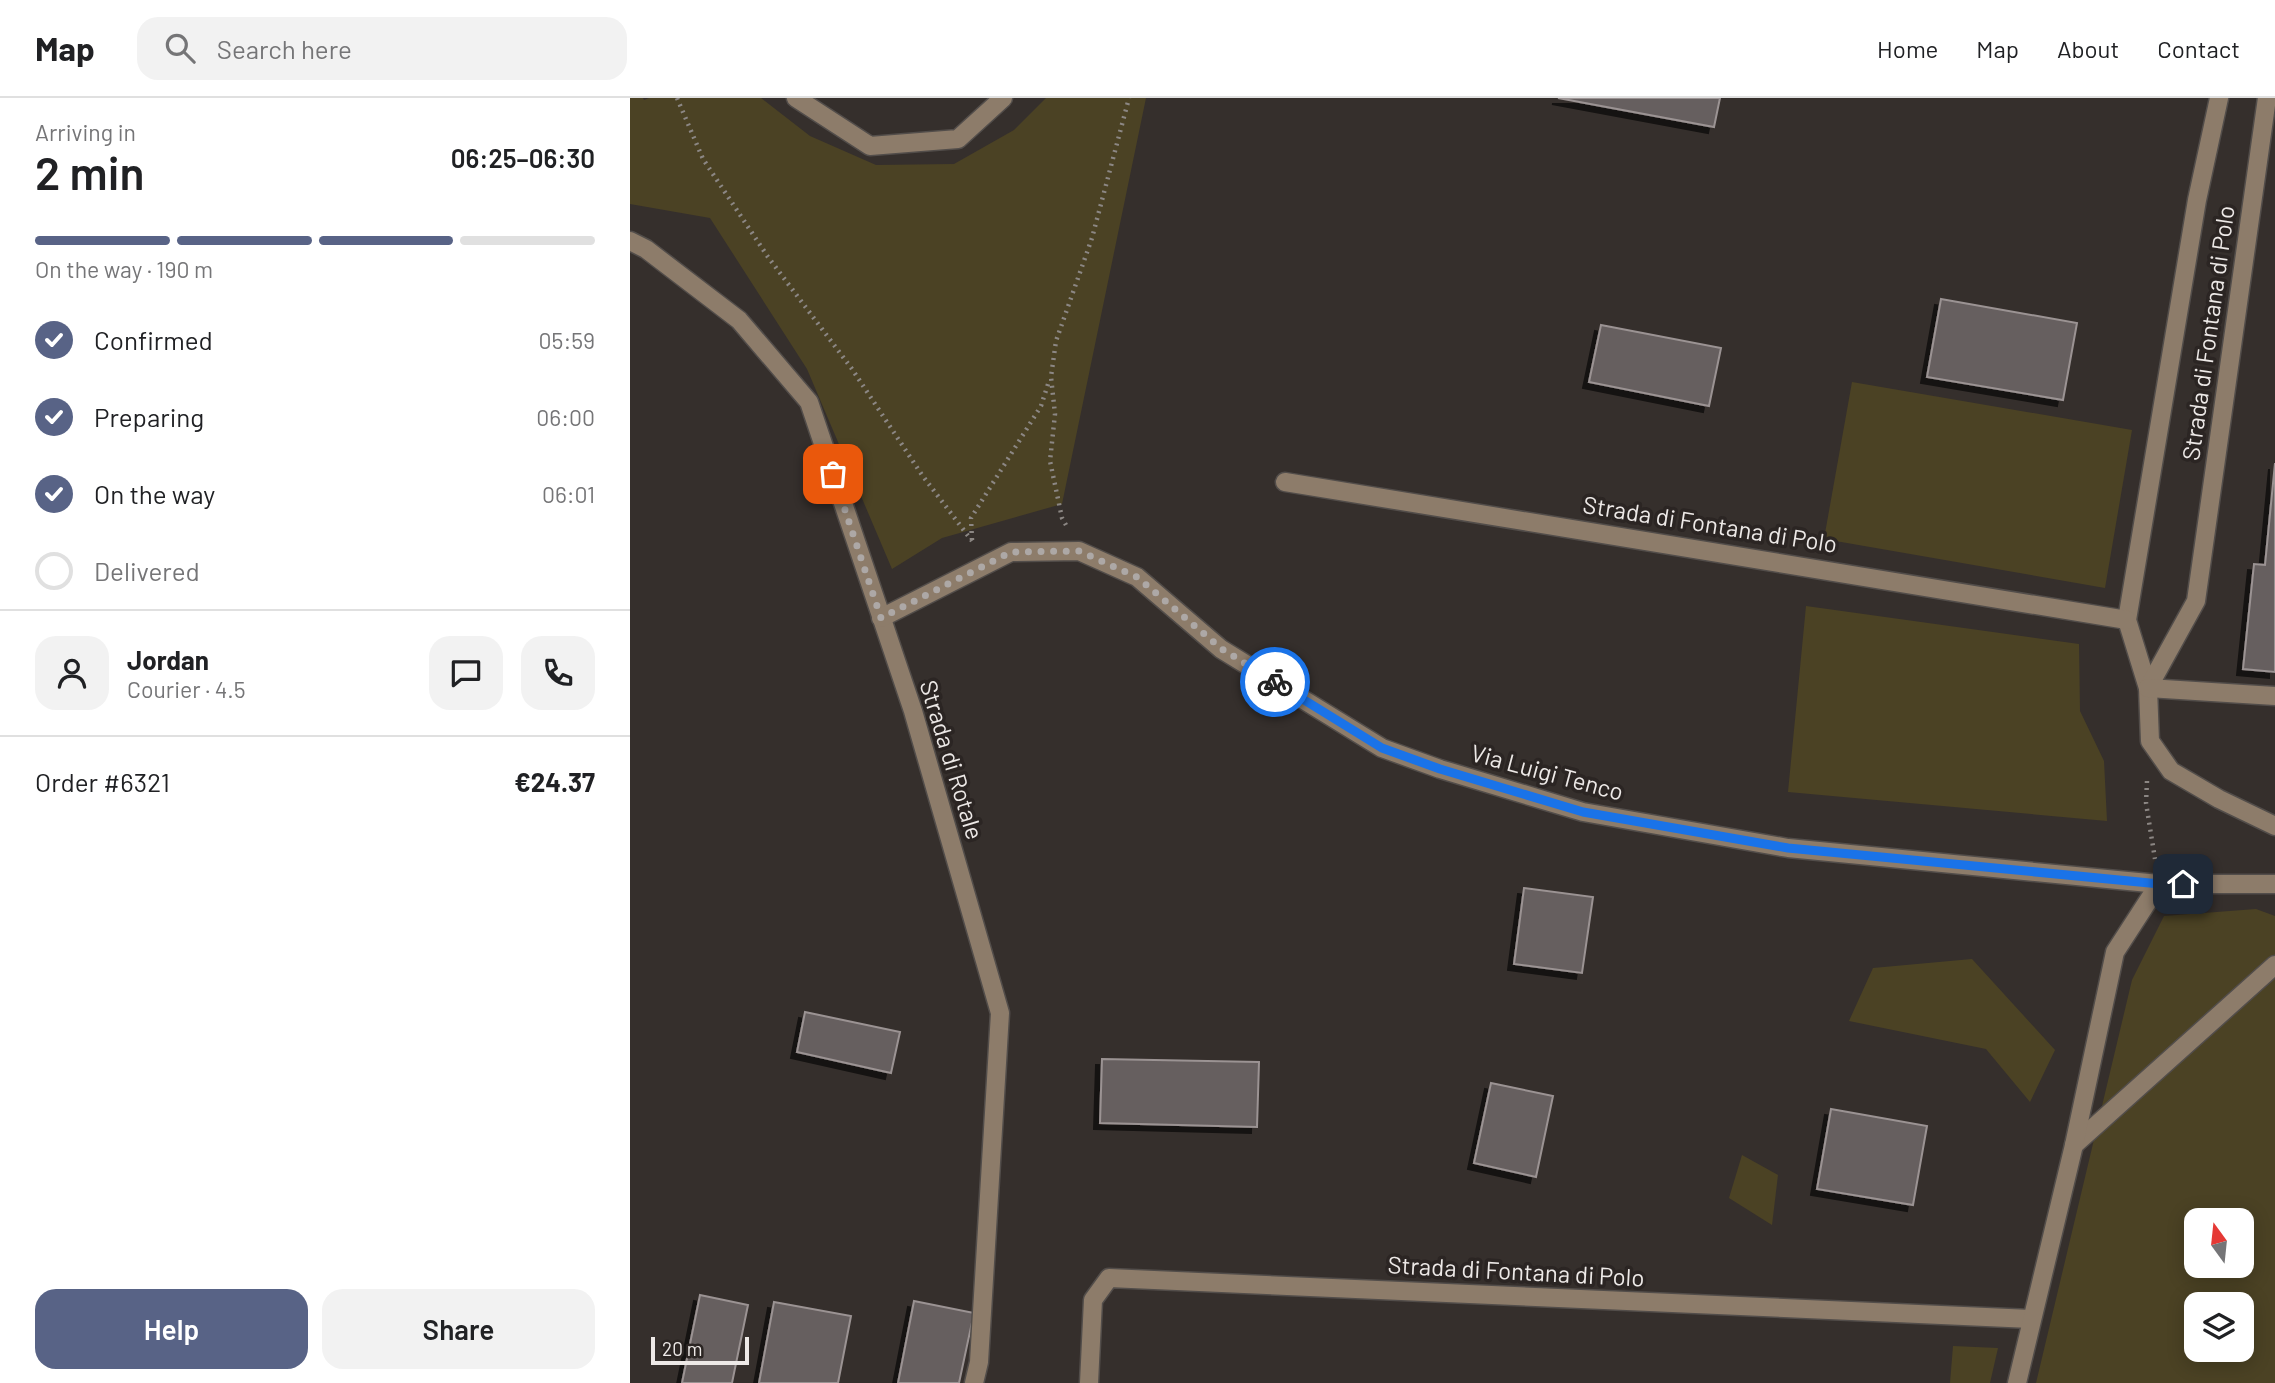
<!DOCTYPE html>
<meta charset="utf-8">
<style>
body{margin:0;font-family:Barlow,sans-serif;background:#f2f2f2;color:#202124;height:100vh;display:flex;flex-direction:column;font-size:26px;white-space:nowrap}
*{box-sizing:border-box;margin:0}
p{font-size:23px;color:#757577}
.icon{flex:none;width:38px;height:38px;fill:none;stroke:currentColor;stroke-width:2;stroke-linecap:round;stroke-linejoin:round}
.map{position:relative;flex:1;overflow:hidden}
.panel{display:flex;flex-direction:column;background:#fff;width:630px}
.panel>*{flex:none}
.needle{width:46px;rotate:345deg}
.fabs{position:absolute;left:1554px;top:1110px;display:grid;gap:14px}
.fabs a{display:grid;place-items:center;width:70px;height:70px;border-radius:14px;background:#fff;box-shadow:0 4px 18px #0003;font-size:35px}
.scale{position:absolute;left:21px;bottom:18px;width:98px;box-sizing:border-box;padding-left:7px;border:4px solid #ede9e7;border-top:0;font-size:19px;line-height:24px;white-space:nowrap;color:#ede9e7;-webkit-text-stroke:5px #2b2523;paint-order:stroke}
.pin{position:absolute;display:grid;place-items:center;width:60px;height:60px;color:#fff;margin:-30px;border-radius:14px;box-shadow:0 4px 10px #0006}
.courier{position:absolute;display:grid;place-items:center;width:70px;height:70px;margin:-35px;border:5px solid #1a73e8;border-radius:50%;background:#fff;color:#222;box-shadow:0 2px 9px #0007}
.summary em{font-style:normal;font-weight:600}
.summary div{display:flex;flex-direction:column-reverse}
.summary{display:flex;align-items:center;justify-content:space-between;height:119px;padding:0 35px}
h1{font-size:46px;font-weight:600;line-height:52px}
.bar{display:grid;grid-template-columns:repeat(4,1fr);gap:10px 7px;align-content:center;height:84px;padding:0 35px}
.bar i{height:9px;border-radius:5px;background:#e0e0e0}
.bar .active{background:#586386}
.bar p{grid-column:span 4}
.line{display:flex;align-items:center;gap:18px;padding:0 35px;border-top:2px solid #e0e0e0}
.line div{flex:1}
.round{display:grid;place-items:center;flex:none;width:74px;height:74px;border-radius:21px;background:#f2f2f2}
ol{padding:0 35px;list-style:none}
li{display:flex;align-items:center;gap:21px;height:77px}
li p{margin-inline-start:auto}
li .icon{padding:7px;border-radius:50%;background:#586386;color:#fff;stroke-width:4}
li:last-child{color:#757577}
li i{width:38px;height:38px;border:4px solid #e0e0e0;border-radius:50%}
.button{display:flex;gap:14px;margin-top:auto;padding:14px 35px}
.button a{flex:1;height:80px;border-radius:21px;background:#586386;color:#fff;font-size:28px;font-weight:600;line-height:80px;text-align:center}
.button a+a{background:#f2f2f2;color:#202124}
header{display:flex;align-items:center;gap:42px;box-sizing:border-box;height:98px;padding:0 35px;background:#fff;border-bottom:2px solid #e0e0e0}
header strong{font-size:33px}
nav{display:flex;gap:38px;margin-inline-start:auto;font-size:24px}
.search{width:490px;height:63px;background:#f2f2f2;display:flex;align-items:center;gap:18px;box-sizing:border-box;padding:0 24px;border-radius:21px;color:#757577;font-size:26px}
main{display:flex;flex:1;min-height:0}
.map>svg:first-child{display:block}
</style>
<header>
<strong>Map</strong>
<div class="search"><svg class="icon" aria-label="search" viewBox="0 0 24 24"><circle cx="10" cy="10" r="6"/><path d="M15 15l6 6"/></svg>Search here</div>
<nav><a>Home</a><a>Map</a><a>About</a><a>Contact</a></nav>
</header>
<main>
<section class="panel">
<div class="summary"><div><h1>2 min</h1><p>Arriving in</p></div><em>06:25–06:30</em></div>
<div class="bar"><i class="active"></i><i class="active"></i><i class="active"></i><i></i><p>On the way · 190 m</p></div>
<ol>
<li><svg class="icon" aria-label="check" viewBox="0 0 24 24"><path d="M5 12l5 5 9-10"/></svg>Confirmed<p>05:59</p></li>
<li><svg class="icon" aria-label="check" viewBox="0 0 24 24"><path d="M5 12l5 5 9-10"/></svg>Preparing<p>06:00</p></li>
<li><svg class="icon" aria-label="check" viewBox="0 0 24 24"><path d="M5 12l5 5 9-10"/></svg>On the way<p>06:01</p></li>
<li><i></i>Delivered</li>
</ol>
<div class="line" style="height:126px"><a class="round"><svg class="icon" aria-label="person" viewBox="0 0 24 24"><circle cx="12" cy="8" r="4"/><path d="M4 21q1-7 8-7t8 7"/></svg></a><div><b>Jordan</b><p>Courier · 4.5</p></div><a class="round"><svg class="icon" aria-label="chat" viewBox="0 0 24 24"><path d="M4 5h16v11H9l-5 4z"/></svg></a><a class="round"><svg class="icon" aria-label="phone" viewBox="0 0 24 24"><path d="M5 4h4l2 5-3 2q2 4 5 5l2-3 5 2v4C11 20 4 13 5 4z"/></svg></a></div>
<div class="line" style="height:91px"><div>Order #6321</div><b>€24.37</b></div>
<div class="button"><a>Help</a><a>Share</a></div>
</section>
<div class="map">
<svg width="1645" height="1285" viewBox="0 0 1645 1285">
<defs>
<filter id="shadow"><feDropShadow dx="-6" dy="6" stdDeviation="0" flood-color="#0009"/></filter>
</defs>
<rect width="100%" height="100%" fill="#352f2c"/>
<g fill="#4b4224" fill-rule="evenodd">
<polygon points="0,0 13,0 14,2 19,0 131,0 180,38 246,67 324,66 384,32 416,0 516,0 432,406 312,440 262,471 177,271 80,120 0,106"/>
<polygon points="1222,284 1502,332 1475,490 1194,441"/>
<polygon points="1176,508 1449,546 1450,613 1474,663 1477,723 1158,694"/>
<path d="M1626 811 1645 818V1285H1406L1502 882 1534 818ZM1566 1122H1612V1167H1566ZM1566 1206H1612V1251H1566Z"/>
<polygon points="1342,861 1425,952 1400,1004 1356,951 1219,923 1243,870"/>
<polygon points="1112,1057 1148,1077 1142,1127 1099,1100"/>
<polygon points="1323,1248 1368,1250 1360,1285 1320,1285"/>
</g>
<g fill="#665f5f" stroke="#9b9393" stroke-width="2" filter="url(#shadow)">
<polygon points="928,0 1090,0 1084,29"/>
<polygon points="1311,201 1447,225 1433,302 1297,279"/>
<polygon points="971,227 1091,250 1079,308 959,284"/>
<polygon points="1645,365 1645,574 1613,571 1624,466 1635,467"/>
<polygon points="894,790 963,799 952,875 884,866"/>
<polygon points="175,914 270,934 261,975 167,954"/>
<polygon points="472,961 629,964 627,1029 470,1025"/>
<polygon points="861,985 923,998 906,1079 844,1065"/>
<polygon points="1201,1011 1297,1028 1283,1107 1187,1091"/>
<polygon points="70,1197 118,1207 102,1285 52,1285"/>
<polygon points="284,1203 344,1215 329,1285 268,1285"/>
<polygon points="144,1204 221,1218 208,1285 129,1285"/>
</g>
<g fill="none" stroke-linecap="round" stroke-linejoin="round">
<g stroke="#524d4a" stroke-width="21">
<g id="minor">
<polyline points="166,0 240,48 328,41 373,0"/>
<polyline points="1589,0 1567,102 1497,522 1518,590 1520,643 1541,673 1589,701 1645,728"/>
<polyline points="0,143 16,151 109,222 179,304 283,613 370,915 349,1264 344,1285"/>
<polyline points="655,384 1497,522"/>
<polyline points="251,520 381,454 449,453 507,479 591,551 752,650 810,671 953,714 1158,750 1529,786 1645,786"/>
<polyline points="1518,590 1566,503 1637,0"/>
<polyline points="1518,590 1645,598"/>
<polyline points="1444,1047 1645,867"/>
<polyline points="459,1285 463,1202 479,1180 1401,1221"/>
<polyline points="1387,1285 1444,1047 1485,854 1529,786"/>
</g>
</g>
<g stroke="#8c8784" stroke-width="4.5" stroke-dasharray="2 5" stroke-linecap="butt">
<polyline points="47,0 73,61 138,159 222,271 292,377 342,443"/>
<polyline points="436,427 432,420 420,363 425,316 421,279 426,243 462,140 499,0"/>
<polyline points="342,442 341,420 411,308 419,283"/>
<polyline points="1517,683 1516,705 1525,761"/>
</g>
<use href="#minor" stroke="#8d7c6a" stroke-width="18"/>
</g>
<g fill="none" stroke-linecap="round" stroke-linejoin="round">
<polyline stroke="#ada8a6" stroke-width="7" stroke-dasharray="0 12.6" points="203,376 251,520 381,454 449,453 507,479 592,551 645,584"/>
<polyline stroke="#1a73e8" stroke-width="9" points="645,584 752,650 810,671 953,714 1158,750 1530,786 1553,786"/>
</g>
<g text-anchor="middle" stroke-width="7" stroke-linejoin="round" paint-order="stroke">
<g font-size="24" fill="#ede9e7" stroke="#2b2523">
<text transform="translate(1579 235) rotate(-82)" y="8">Strada di Fontana di Polo</text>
<text transform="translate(1080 427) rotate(9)" y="8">Strada di Fontana di Polo</text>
<text transform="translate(321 662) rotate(73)" y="8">Strada di Rotale</text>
<text transform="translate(917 675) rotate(15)" y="8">Via Luigi Tenco</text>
<text transform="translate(886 1174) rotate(3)" y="8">Strada di Fontana di Polo</text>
</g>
</g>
</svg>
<div class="fabs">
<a><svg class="needle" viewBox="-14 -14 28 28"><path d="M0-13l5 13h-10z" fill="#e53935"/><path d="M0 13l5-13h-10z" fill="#757577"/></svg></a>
<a><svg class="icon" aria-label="layers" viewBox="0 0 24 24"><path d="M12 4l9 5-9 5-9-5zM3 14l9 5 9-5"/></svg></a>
</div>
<div class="scale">20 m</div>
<div class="pin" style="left:203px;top:376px;background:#ea580c"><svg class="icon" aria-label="bag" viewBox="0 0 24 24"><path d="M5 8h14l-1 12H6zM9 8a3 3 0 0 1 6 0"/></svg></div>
<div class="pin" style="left:1553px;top:786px;background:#1f2937"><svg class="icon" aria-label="home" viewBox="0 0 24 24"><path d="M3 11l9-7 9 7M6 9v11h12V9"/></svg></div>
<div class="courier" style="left:645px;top:584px"><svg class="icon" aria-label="bike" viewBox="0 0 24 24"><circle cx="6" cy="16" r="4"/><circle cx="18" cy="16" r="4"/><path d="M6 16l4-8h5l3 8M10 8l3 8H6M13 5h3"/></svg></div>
</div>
</main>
